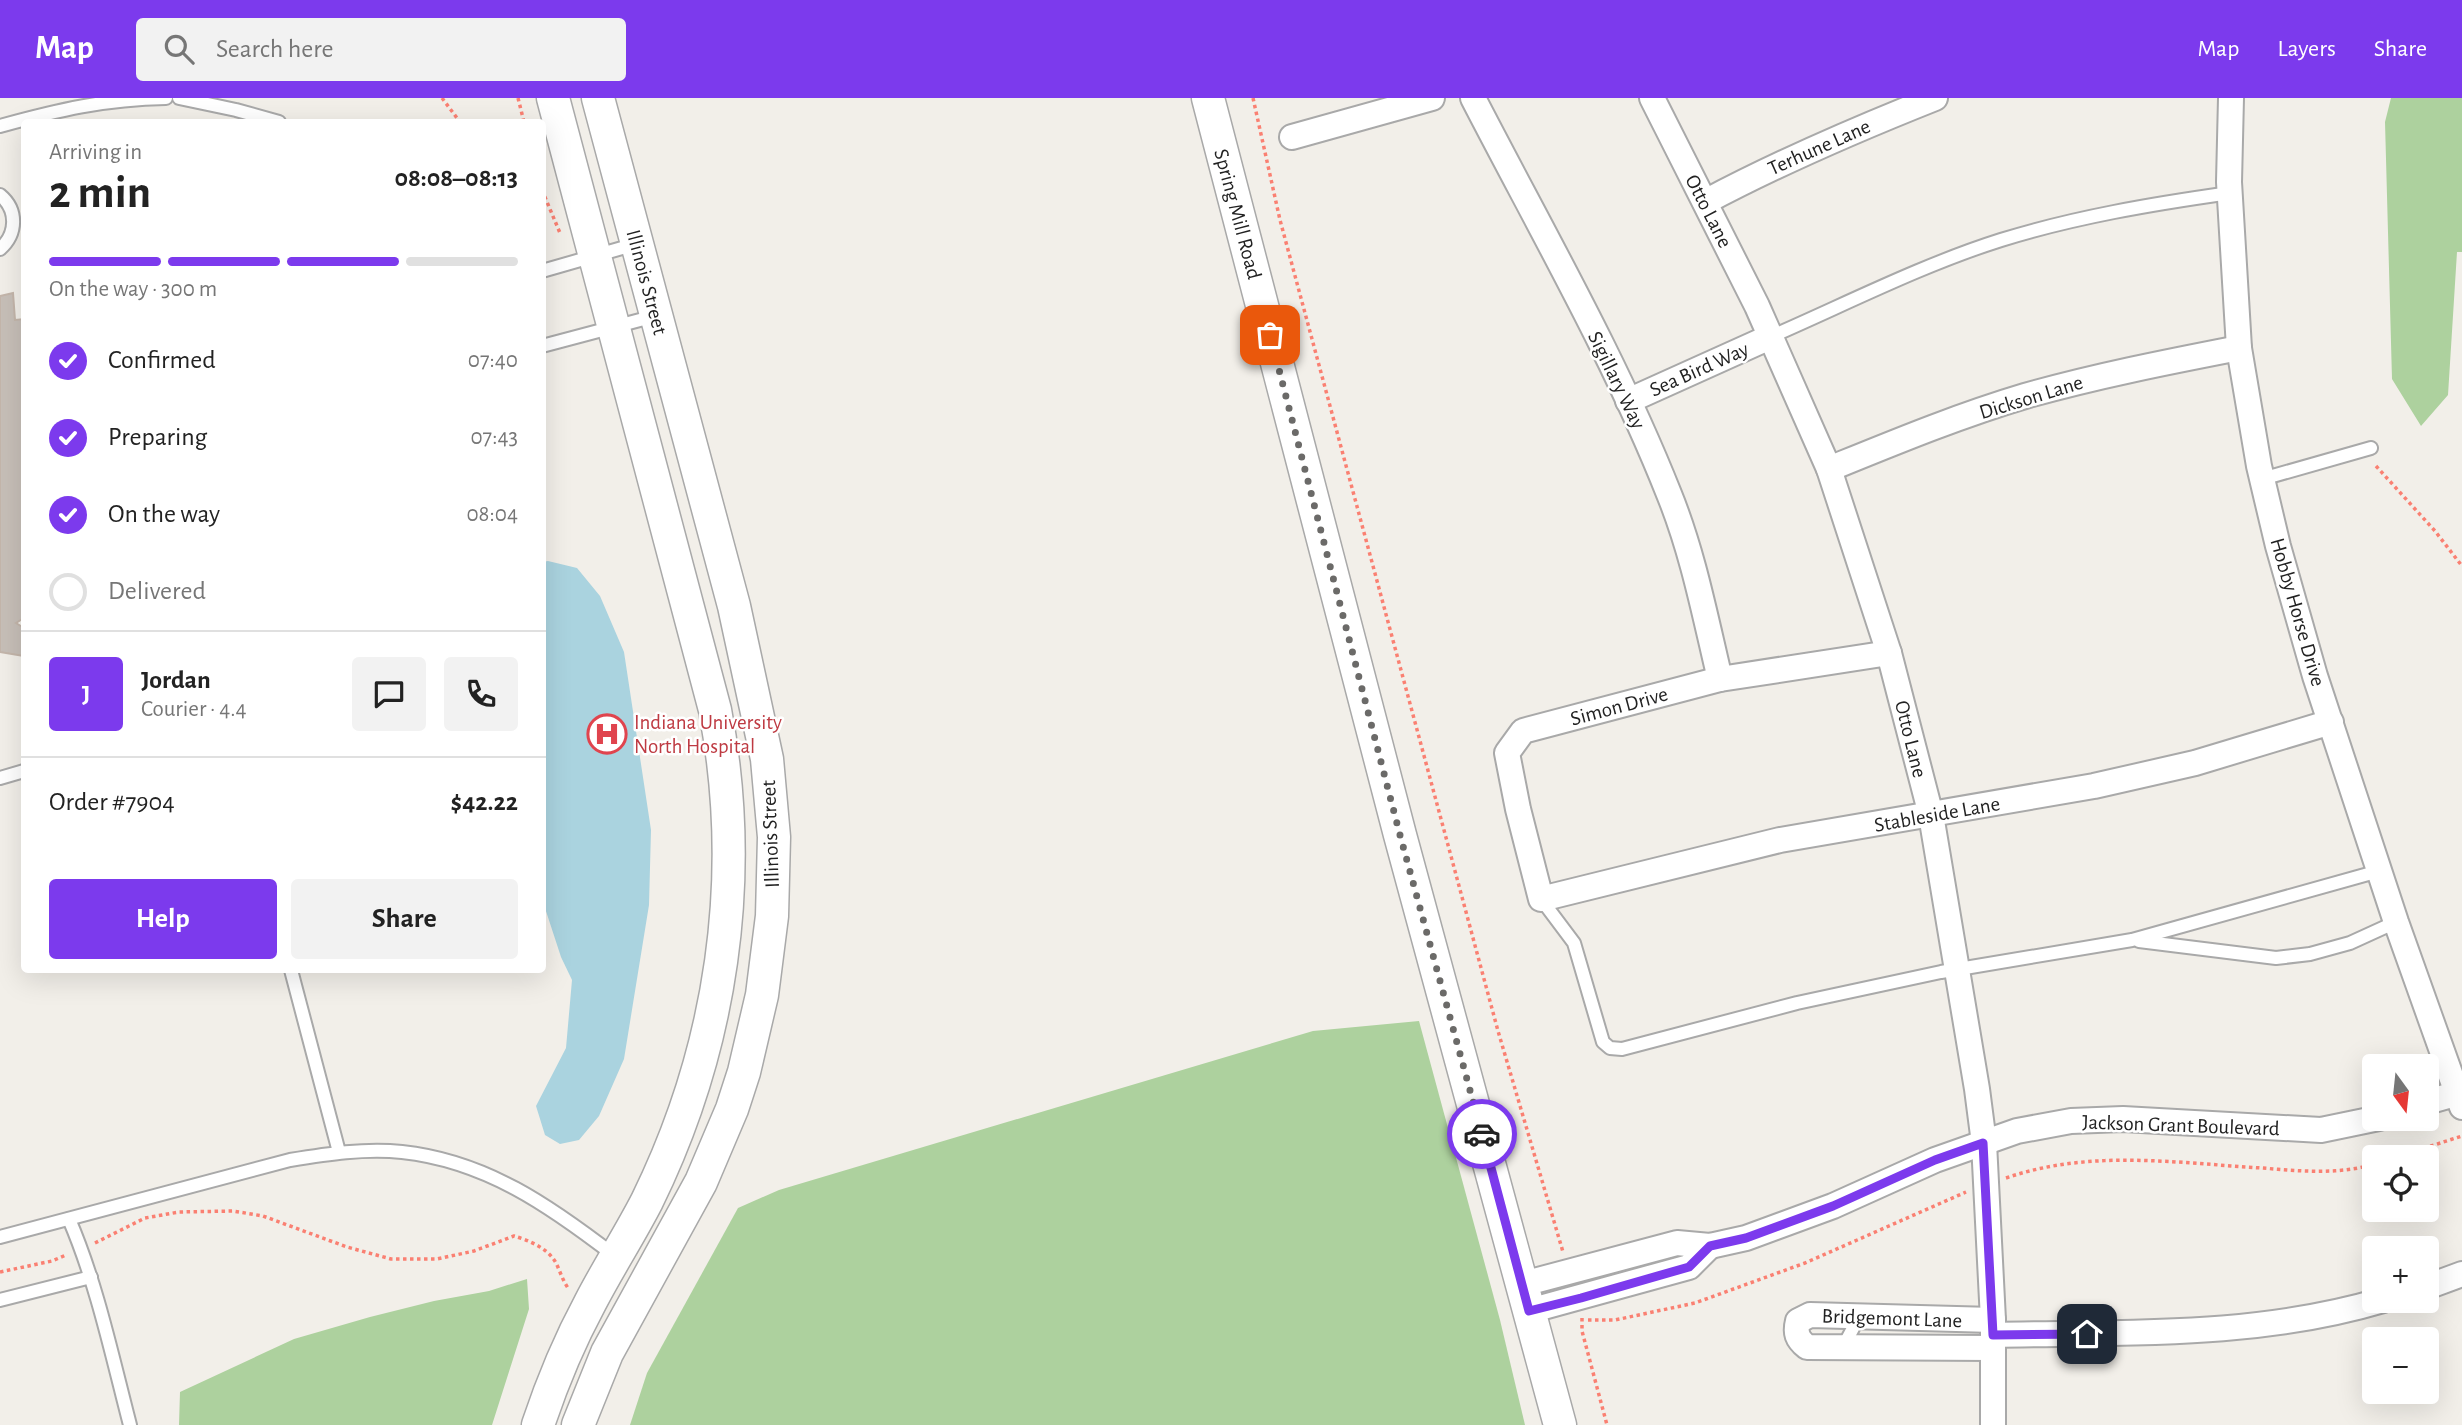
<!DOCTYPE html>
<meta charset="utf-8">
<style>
body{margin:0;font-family:"Alegreya Sans",sans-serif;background:#f2f2f2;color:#222;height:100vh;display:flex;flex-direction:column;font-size:26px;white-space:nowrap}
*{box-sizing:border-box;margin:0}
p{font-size:23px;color:#767676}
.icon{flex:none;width:38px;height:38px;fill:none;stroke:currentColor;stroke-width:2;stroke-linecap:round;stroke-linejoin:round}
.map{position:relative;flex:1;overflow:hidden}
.drawer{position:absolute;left:21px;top:21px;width:525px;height:854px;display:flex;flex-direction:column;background:#fff;border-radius:7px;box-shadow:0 7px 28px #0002}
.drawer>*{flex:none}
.needle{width:46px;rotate:165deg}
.controls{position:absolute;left:2362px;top:956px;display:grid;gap:14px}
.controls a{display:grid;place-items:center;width:77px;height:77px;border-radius:7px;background:#fff;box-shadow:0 7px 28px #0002;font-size:35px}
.pin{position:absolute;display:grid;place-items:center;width:60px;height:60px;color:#fff;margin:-30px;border-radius:14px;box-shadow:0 4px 10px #0006}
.courier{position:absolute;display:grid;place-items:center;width:70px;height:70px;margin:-35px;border:5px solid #7c3aed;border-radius:50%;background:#fff;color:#222;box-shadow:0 2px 9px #0007}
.overview em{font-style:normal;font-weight:700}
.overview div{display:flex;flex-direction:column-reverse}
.overview{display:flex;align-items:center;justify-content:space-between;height:119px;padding:0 28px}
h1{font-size:46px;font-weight:700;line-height:52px}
.bar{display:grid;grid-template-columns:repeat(4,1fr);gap:10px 7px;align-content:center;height:84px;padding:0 28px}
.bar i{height:9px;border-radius:5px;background:#e0e0e0}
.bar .on{background:#7c3aed}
.bar p{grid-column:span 4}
.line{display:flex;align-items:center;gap:18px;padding:0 28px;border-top:2px solid #e0e0e0}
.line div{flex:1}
.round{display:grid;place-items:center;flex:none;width:74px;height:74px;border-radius:7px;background:#f2f2f2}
ol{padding:0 28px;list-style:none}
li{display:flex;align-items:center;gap:21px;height:77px}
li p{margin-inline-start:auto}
li .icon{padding:7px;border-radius:50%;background:#7c3aed;color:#fff;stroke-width:4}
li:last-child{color:#767676}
li i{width:38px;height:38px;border:4px solid #e0e0e0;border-radius:50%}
.action{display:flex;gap:14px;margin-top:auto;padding:14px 28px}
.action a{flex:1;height:80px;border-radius:7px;background:#7c3aed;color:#fff;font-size:28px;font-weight:700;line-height:80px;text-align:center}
.action a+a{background:#f2f2f2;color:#222}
header{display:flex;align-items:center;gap:42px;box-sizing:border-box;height:98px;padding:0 35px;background:#7c3aed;color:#fff}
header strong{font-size:33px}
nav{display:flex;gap:38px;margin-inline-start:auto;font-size:24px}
.search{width:490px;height:63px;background:#f2f2f2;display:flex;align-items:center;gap:18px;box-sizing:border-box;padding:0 24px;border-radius:7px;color:#767676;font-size:26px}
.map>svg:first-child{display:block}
</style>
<header>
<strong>Map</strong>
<div class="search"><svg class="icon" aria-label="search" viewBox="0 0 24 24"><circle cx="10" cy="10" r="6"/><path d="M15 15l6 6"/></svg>Search here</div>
<nav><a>Map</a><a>Layers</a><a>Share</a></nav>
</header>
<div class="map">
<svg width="2462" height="1327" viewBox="0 0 2462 1327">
<rect width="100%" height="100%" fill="#f2efe9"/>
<g fill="#add19e">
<polygon points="2391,0 2462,0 2462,154 2457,154 2448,297 2421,328 2392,281 2385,24"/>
<polygon points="1419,923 1500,1222 1525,1327 630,1327 647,1275 738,1110 779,1092 1313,933"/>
<polygon points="527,1181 529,1211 492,1327 179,1327 180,1294 294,1241 370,1219 434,1203 489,1193"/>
</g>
<polygon fill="#aad3df" points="548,463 577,470 600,498 624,554 651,732 649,807 624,961 599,1018 579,1042 560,1046 545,1037 536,1008 566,950 572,882 561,859 543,804 542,464"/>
<polygon fill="#c7bfb8" stroke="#c4b6ab" stroke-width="2" points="13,195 15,222 24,221 24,520 16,525 24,530 24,558 0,554 0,198"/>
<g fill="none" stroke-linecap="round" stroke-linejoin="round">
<g stroke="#a9a9a9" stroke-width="16">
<g id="service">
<polyline points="179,0 236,12 279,24"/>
<path d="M0 28C58 12 105 1 166 0"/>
<path d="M0 97C18 112 17 136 0 151"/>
<polyline points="542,173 636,146"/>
<path d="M1770 239C1846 206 1922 167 2001 142 2075 119 2152 106 2230 95"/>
<polyline points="542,248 655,218"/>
<polyline points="2262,381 2371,350"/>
<polyline points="0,680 24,673"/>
<polyline points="1541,801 1574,845 1603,944 1610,950 1622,951 1797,905 1941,874 2132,842 2379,773"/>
<polyline points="2139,843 2276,860 2310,856 2350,845 2396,824"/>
<polyline points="291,872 339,1054"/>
<path d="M69 1121C97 1186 112 1258 130 1327"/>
<path d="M0 1139 290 1062C327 1056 365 1050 402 1054 486 1063 550 1108 615 1158"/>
<polyline points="0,1202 91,1179"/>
<polyline points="1843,1249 1859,1219"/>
</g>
</g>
<g stroke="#a9a9a9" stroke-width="28">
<g id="minor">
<path d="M1473 0C1540 130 1615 260 1669 396 1693 455 1705 518 1720 581"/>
<polyline points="1652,0 1757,208 1829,371 1889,555 1931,717 1977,991 1984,1045 1993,1222 1993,1327"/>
<polyline points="2231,0 2229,84 2239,250 2259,368 2278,448 2315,578 2396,824 2462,1009"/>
<polyline points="1292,39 1432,0"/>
<path d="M1705 104C1780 64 1857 31 1935 0"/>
<polyline points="1628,303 1770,239"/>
<path d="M1829 371C1893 345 1958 318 2025 298 2096 278 2167 264 2239 250"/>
<polyline points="1889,555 1720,581 1523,633 1507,655 1518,711 1541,801 1780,742 2094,688 2195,665 2331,624"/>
<polyline points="2427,1004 2462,994"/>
<polyline points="1523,1186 1677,1145 1710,1148 1746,1140 1833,1108 1935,1062 2017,1033 2071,1023 2123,1021 2321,1032 2379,1020"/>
<polyline points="2427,1189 2462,1176"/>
<polyline points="1529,1213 1689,1169 1710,1148"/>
<path d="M1993 1237C2124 1234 2256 1240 2383 1202"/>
<path d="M1993 1250 1807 1249C1797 1241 1795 1235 1798 1223L1810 1217 1993 1222"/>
</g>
</g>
<g stroke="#a9a9a9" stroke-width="35">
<g id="tertiary">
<polyline points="1208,0 1400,737 1560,1327"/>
<path d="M538 1327C552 1285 569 1244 590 1205 608 1170 629 1138 647 1103 722 950 747 780 715 612L553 0"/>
<polyline points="578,1327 607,1255 701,1084 732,1011 744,974 762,897 772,818 774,739 767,661 734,508 598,0"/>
</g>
</g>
<g stroke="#fa8072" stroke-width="3.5" stroke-dasharray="3.5 3.5" stroke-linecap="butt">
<polyline points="442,0 460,24"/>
<polyline points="518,0 524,24"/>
<polyline points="1253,0 1280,122 1498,933 1563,1154"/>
<polyline points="542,92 560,135"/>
<polyline points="2376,368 2435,433 2462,468"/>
<polyline points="2397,1059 2462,1038"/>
<path d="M2006 1080C2090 1051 2176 1065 2262 1070 2300 1073 2338 1077 2375 1066"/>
<path d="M95 1145 145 1120 179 1114 233 1113 263 1118 347 1149 391 1161H437L474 1153 514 1138C528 1142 548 1150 556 1165 560 1173 562 1181 568 1190"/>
<polyline points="0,1174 52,1163 66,1157"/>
<polyline points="1582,1220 1582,1233 1607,1327"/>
<polyline points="1588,1222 1615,1222 1695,1205 1805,1165 1966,1094"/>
</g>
<use href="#service" stroke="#fff" stroke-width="12"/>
<use href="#minor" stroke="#fff" stroke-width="24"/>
<use href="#tertiary" stroke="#fff" stroke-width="32"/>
</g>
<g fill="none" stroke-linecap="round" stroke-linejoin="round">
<polyline stroke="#6b6a68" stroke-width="7" stroke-dasharray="0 12.6" points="1270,237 1400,737 1482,1036"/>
<polyline stroke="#7c3aed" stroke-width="9" points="1482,1036 1529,1213 1581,1200 1689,1169 1710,1148 1746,1140 1833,1108 1935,1062 1983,1045 1993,1237 2087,1236"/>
</g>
<defs>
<g id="hospital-ring" transform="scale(2.0125)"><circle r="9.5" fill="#fff" stroke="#e0444e" stroke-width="1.5"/><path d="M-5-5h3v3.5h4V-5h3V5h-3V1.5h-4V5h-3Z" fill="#e0444e"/></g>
</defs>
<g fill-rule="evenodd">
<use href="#hospital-ring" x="607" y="636"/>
</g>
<g text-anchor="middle" stroke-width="5" stroke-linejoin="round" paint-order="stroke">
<g font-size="21" fill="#222" stroke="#fff">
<text transform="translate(1819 49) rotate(-24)" y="7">Terhune Lane</text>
<text transform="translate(1709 113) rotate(63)" y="7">Otto Lane</text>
<text transform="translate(1238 116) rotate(75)" y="7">Spring Mill Road</text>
<text transform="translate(647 184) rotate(75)" y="7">Illinois Street</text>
<text transform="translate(1699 271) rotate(-24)" y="7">Sea Bird Way</text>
<text transform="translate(1617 282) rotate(64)" y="7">Sigillary Way</text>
<text transform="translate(2031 299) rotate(-17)" y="7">Dickson Lane</text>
<text transform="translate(2298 514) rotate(74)" y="7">Hobby Horse Drive</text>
<text transform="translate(1619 608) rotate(-15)" y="7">Simon Drive</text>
<text transform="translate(1911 641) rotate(76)" y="7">Otto Lane</text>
<text transform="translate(1937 716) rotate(-10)" y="7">Stableside Lane</text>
<text transform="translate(770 736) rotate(-92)" y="7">Illinois Street</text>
<text transform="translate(2181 1027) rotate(2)" y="7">Jackson Grant Boulevard</text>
<text transform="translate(1892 1220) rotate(2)" y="7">Bridgemont Lane</text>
</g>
<g font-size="21" fill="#be3a42" stroke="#fff" text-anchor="start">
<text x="634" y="631">Indiana University<tspan x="634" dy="24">North Hospital</tspan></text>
</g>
</g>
</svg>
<div class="controls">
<a><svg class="needle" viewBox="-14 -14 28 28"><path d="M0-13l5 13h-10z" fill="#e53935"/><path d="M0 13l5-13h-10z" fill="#767676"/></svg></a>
<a><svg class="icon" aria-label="locate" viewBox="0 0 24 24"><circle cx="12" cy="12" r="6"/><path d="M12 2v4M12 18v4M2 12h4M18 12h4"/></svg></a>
<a>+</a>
<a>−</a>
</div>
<div class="pin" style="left:1270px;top:237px;background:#ea580c"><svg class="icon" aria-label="bag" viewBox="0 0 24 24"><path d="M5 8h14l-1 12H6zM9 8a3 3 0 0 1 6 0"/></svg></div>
<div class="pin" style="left:2087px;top:1236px;background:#1f2937"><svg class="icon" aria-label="home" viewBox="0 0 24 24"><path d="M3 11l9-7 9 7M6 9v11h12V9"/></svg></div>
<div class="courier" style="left:1482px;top:1036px"><svg class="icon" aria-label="car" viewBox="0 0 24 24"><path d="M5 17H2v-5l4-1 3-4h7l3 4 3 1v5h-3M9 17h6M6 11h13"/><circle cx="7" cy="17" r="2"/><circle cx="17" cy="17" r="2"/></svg></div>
<section class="drawer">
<div class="overview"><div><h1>2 min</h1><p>Arriving in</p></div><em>08:08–08:13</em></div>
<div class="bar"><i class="on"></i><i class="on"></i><i class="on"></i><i></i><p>On the way · 300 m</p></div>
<ol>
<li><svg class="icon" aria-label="check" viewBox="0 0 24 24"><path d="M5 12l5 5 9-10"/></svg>Confirmed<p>07:40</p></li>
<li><svg class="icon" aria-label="check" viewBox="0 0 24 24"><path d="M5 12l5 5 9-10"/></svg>Preparing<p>07:43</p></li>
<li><svg class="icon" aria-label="check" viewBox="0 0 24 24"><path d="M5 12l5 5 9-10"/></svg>On the way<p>08:04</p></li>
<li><i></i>Delivered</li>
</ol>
<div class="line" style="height:126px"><b class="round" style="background:#7c3aed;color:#fff">J</b><div><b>Jordan</b><p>Courier · 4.4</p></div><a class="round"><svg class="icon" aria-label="chat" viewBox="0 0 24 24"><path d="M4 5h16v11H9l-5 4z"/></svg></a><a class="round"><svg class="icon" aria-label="phone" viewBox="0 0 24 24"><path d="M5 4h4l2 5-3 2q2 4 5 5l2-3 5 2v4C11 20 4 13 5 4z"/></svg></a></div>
<div class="line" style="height:91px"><div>Order #7904</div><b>$42.22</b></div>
<div class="action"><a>Help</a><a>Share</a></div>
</section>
</div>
